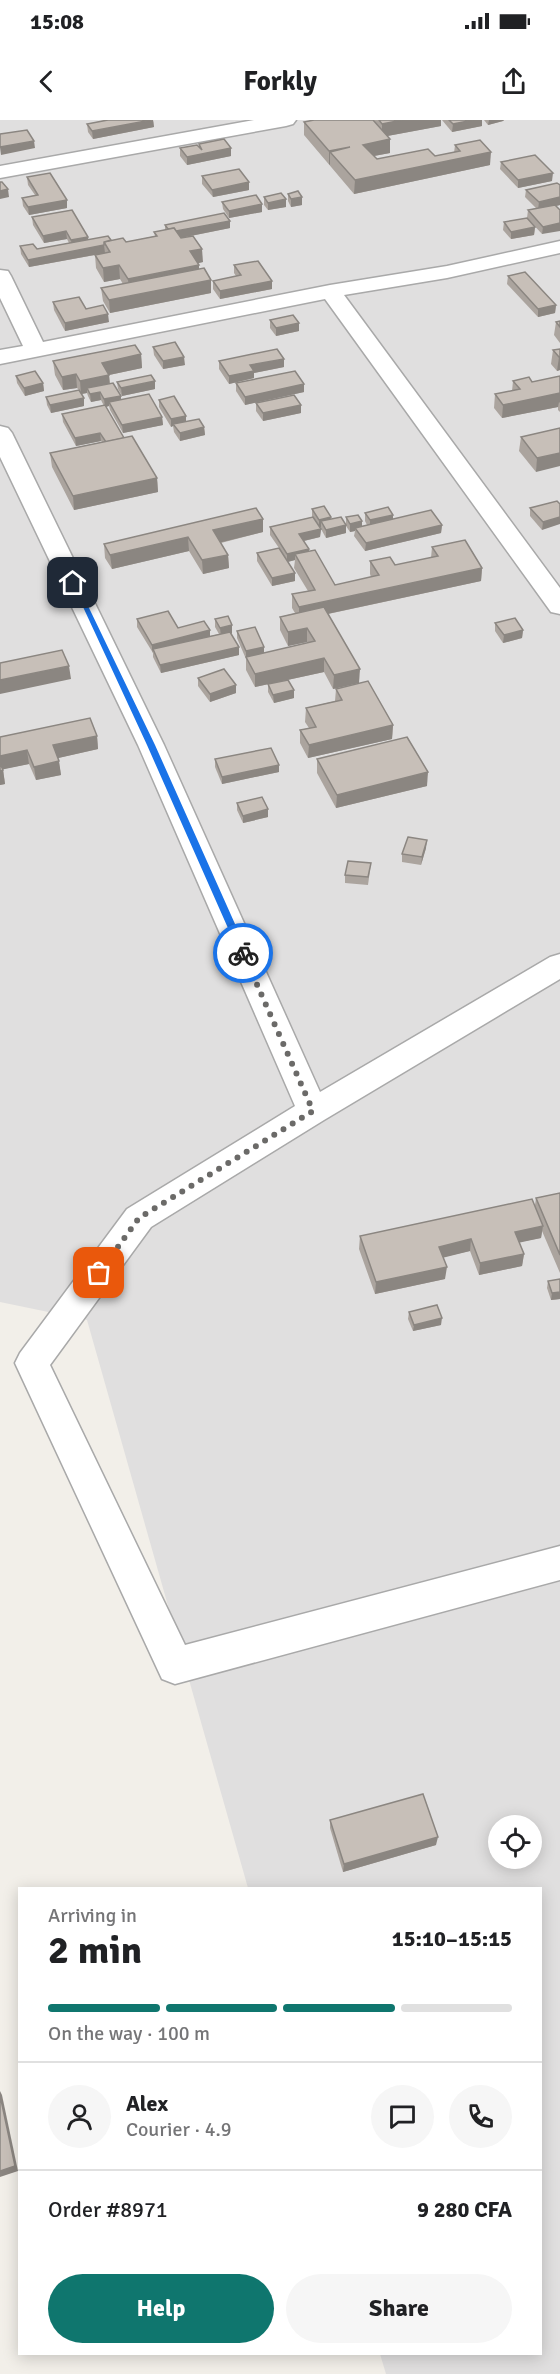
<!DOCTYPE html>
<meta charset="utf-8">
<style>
body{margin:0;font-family:Signika,sans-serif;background:#f6f6f6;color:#202124;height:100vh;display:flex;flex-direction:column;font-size:22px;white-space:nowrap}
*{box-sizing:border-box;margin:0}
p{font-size:20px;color:#757577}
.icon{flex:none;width:33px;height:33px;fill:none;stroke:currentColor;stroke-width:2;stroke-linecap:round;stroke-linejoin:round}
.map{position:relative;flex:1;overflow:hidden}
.sheet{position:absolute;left:18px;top:1767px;width:524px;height:468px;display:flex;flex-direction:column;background:#fff;border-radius:0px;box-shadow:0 3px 15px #0003}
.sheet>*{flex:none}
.tools{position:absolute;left:488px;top:1695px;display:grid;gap:12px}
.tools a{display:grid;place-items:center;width:54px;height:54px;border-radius:50%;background:#fff;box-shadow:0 3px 15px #0003;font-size:30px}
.pin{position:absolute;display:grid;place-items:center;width:51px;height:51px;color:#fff;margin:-26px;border-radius:12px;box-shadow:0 3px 9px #0006}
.courier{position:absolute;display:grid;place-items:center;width:60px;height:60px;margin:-30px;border:4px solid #1a73e8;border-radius:50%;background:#fff;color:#222;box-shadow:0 2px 8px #0007}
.overview em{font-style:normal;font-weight:700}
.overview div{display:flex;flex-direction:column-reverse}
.overview{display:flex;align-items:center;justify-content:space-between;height:102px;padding:0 30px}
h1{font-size:39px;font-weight:700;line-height:45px}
.bar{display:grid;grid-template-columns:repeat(4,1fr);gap:9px 6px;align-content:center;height:72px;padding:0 30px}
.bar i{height:8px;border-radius:4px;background:#e0e0e0}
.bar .selected{background:#0f766e}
.bar p{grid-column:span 4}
.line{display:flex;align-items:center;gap:15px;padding:0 30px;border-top:2px solid #e0e0e0}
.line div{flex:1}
.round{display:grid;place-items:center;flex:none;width:63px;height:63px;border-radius:32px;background:#f6f6f6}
.cta{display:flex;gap:12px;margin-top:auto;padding:12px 30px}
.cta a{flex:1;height:69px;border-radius:36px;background:#0f766e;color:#fff;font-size:24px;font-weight:700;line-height:69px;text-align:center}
.cta a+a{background:#f6f6f6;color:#202124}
.status{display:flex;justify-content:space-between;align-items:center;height:42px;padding:0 30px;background:#fff;direction:ltr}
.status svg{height:16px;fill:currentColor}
header{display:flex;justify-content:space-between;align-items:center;height:78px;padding:0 30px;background:#fff;font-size:27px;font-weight:700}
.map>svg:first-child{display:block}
</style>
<div class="status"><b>15:08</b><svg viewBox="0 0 49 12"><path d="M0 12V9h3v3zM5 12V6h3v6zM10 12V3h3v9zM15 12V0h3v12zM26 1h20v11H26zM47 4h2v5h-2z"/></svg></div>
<header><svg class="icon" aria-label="back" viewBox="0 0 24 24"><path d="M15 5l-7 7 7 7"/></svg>Forkly<svg class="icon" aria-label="share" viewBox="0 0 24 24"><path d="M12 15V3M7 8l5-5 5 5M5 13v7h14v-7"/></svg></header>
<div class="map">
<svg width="560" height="2254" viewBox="0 0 560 2254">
<rect width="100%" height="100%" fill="#f2efe9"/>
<path fill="#e0dfdf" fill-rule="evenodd" d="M0 0H560V2254H386L380 2234H540V1768H248L87 1200 0 1182ZM498 1706H531V1738H498Z"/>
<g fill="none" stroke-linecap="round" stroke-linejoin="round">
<g stroke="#a9a9a9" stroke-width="3">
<g id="street">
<polygon points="254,0 296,0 293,4 286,6 0,58 0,46"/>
<polygon points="560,121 560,133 447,158 344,175 560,468 560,494 551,492 325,179 0,244 0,230 23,226 0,178 0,150 8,151 11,156 43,222 330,165 447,146"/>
<polygon points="0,306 8,308 12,313 164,625 320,972 550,837 560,834 560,859 324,1000 151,1107 50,1245 185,1525 560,1426 560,1460 175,1564 162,1559 15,1243 20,1233 127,1089 295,986 138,625 0,337"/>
</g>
</g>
<use href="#street" fill="#fff" fill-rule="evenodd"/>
</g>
<g fill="#aba49e">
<polygon points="106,0 153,0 154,7 93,19 88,12 87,4"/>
<polygon points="314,0 441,0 441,6 387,16 390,19 390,33 374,36 377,39 435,36 454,33 455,25 490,45 354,74 304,15 304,2"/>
<polygon points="442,0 482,0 482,6 452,12"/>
<polygon points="484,0 504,0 503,1 488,5"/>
<polygon points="199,24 231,28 231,36 187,45 180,36 180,28 199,27"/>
<polygon points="501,42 552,61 518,68 500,49"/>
<polygon points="202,56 249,62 249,70 213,77 202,64"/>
<polygon points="27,57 67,80 67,88 29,95 23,86 22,78 35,75 28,65"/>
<polygon points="560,65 560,85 556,86 542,114 529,100 535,107 534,115 511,119 503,110 504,102 527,98 528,90 536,88 525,77 526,70"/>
<polygon points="288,74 302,85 291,87 288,81"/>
<polygon points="264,77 286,87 268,90 264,85"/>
<polygon points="222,82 262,92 229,98 223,89"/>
<polygon points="32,97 88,120 126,122 155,116 154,112 165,110 165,105 230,101 230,108 181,118 203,142 198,143 199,149 211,173 110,193 103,181 101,168 123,164 120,159 104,162 96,148 95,135 29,147 21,134 20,126 37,129 69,123 67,119 44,123 33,105"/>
<polygon points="234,145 272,169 220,179 213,169 213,161 236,156 234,153"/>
<polygon points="508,156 556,185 555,193 538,197 507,164"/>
<polygon points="53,182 86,189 109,202 65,211 54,190"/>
<polygon points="270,200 299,203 299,211 276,216 270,208"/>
<polygon points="560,201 560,223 554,215 556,202"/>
<polygon points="153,227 185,245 163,249 154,235"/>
<polygon points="560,229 560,250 557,251 551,244 553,230"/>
<polygon points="141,234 142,248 109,255 110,264 121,276 121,280 162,297 163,305 123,313 110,290 109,286 106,287 124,318 157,358 158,372 74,390 52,347 50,333 102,322 101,321 76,326 63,302 62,294 104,286 101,280 91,282 88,276 87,273 82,274 84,286 51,293 47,285 46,277 79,270 77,268 63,270 55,255 53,241"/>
<polygon points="219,241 284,247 254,253 254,258 229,264 219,249"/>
<polygon points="16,256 43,263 44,271 25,276 17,263"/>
<polygon points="560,256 560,292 558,290 558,287 502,298 494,288 495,274 512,271 513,261 532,262"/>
<polygon points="117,262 155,269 122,276 118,269"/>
<polygon points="236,263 304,264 304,272 245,285 236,271"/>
<polygon points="159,280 186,296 186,302 204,307 205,315 180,321 174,312 173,306 171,307 159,287"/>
<polygon points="256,283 301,293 263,301 256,291"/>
<polygon points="560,308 536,352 519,331 521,317"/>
<polygon points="560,384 542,410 530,396 530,388"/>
<polygon points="312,389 330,399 346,405 346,397 362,406 367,405 365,401 365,393 393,399 442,405 441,413 365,431 354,416 355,411 350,412 346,406 346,413 326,418 321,409 321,407 320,407 321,409 320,417 304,421 309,431 335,465 371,457 370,454 370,441 395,445 431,438 432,427 482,448 481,461 328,494 359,563 333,569 324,552 255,567 246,550 246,539 237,518 237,511 264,527 264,533 308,523 307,522 288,526 280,510 280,497 295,493 292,488 292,474 308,471 294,448 295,440 288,442 295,461 272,466 257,441 257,433 279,428 270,415 270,407 312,397"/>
<polygon points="263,399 263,412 221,423 228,435 229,448 203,454 189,431 112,449 105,438 104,424"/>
<polygon points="137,499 178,508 210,510 210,516 219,514 215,507 215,499 232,513 231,514 239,535 161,553 153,537 153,533 137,507"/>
<polygon points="495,503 523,510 522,518 503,523 495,511"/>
<polygon points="198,558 236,573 210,582 198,566"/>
<polygon points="268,564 294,578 274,583 268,572"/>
<polygon points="336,569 393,605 392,619 308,638 300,623 300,610 309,608 305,602 306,588 335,581"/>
<polygon points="97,616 98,629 58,638 61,655 36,660 29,644 3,649 5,664 0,665 0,617"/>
<polygon points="215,639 279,652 222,664 215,647"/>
<polygon points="317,639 427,666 336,688 317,653"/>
<polygon points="237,683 268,697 243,703 237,690"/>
<polygon points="426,728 421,745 402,742 402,734"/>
<polygon points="371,743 368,765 345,763 345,755"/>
<polygon points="560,1073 560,1153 542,1111 541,1118 519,1122 524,1134 522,1146 479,1155 470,1131 443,1137 445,1159 375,1174 359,1129 360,1116 535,1085 536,1078"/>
<polygon points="560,1159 560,1179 551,1180 547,1168 548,1161"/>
<polygon points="409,1192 441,1205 413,1211 408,1199"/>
<polygon points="330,1700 436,1725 343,1752 330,1708"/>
</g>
<g fill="#8b8681">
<polygon points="153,0 154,7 93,19 92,11"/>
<polygon points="402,0 441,0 441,6 382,17 382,4"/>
<polygon points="473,0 482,0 482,6 452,12 453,4"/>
<polygon points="489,0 504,0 503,1 488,5"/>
<polygon points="390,19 390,33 363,38 363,25"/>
<polygon points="34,21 35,28 1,35 0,27"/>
<polygon points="350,27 330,32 330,44 329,45 329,31"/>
<polygon points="231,28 231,36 187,45 187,37"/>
<polygon points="491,32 490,45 354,74 355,60"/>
<polygon points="553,53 552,61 518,68 518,60"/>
<polygon points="249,62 249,70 213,77 212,70"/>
<polygon points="8,69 9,77 0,79 0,71"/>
<polygon points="302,77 302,85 291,87 291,79"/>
<polygon points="560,77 560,85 538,90 539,82"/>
<polygon points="286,79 286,87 268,90 268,83"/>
<polygon points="67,80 67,88 29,95 28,87"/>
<polygon points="262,84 262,92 229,98 229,91"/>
<polygon points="230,101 230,108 170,120 170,112"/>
<polygon points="560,103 560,111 542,114 543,107"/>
<polygon points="535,107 534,115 511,119 511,112"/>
<polygon points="66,111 67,119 44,123 43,116"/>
<polygon points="88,117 89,125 72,128 71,120"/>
<polygon points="104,125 105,133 29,147 28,140"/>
<polygon points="202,129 203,142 190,145 190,131"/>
<polygon points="119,145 120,159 104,162 103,148"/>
<polygon points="199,145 199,159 129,172 128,159"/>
<polygon points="211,160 211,173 110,193 109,180"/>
<polygon points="272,161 272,169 220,179 220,171"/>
<polygon points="556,185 555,193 538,197 538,189"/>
<polygon points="108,194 109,202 65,211 65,203"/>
<polygon points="299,203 299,211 276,216 276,208"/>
<polygon points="141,234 142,248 109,255 110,268 87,268 87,273 81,274 80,261 102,243"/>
<polygon points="184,237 185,245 163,249 163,241"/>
<polygon points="559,237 560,237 560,250 557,251"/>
<polygon points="284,239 284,247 254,253 254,258 229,264 229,256 250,245"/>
<polygon points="76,254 77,268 63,270 62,257"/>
<polygon points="155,261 155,269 122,276 121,268"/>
<polygon points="43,263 44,271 25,276 24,268"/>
<polygon points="304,264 304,272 245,285 245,277"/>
<polygon points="100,272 101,280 91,282 90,274"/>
<polygon points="560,273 560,283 559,282 558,287 502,298 503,285"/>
<polygon points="121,276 121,284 109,282 109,286 105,287 104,279"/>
<polygon points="84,278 84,286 51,293 50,285"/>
<polygon points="301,285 301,293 263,301 263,293"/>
<polygon points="186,296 186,304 173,304 173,306 171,307 171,299"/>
<polygon points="162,297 163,305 123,313 122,305"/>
<polygon points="204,307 205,315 180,321 180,313"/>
<polygon points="100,313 101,321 76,326 75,318"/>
<polygon points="560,333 560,346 536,352 537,338"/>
<polygon points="157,358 158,372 74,390 73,376"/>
<polygon points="393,395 393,403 370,408 370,400"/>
<polygon points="331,397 330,405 321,401 321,407 319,408 319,400"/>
<polygon points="560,397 560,404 542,410 543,402"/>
<polygon points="263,399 263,412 214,424 213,410"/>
<polygon points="362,401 362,409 355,408 355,411 350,412 350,404"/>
<polygon points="346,405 346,413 326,418 326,410"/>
<polygon points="442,405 441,413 365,431 366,423"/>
<polygon points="321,409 320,417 299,422 299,414"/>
<polygon points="188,417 189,431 112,449 110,435"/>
<polygon points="309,429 309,437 295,434 295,440 287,442 287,434"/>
<polygon points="228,435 229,448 203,454 202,440"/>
<polygon points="482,448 481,461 299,500 299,487"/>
<polygon points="295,453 295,461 272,466 272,458"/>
<polygon points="232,505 232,513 221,516 220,508"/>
<polygon points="307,508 307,522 288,526 288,512"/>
<polygon points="210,510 210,518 153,529 152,533 152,525"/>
<polygon points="523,510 522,518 503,523 504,515"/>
<polygon points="239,527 239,535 161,553 160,545"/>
<polygon points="264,527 264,535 246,537 246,539 246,531"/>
<polygon points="324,538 324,552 255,567 255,554"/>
<polygon points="69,546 71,559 0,574 0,560"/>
<polygon points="360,549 359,563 333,569 334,555"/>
<polygon points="236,565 236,573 210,582 210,574"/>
<polygon points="294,570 294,578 274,583 273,575"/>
<polygon points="393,605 392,619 308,638 309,625"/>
<polygon points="97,616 98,629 54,639 53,625"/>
<polygon points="27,630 29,644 0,650 0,636"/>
<polygon points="59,641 61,655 36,660 34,647"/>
<polygon points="279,645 279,652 222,664 222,657"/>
<polygon points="3,650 5,664 0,665 0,651"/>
<polygon points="428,652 427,666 336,688 337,675"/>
<polygon points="268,689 268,697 243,703 243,696"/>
<polygon points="427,720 426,728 421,745 422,737"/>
<polygon points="543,1106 541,1118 513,1124 515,1112"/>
<polygon points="471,1119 470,1131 438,1139 439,1127"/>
<polygon points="524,1134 522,1146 479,1155 480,1143"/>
<polygon points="447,1147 445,1159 375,1174 376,1162"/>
<polygon points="560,1172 560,1179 551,1180 552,1173"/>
<polygon points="442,1198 441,1205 413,1211 414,1205"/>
<polygon points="438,1717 436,1725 343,1752 344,1744"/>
<polygon points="0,1971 2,1975 18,2051 0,2057"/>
</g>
<g fill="#c7bfb8" stroke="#8b8681" stroke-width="1.5">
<polygon points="108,0 151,0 92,11 87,4"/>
<polygon points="314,0 373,0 390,19 363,25 377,39 428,29 435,36 460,31 455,25 480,20 491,32 355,60 330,32 350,27 329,31 304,2"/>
<polygon points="379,0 402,0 382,4"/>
<polygon points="449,0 473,0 453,4"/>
<polygon points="27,10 34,21 0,27 0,14"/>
<polygon points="224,19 231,28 187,37 180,28 197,25 202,30 199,24"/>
<polygon points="535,35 553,53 518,60 501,42"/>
<polygon points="239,49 249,62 212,70 202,56"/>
<polygon points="50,53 67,80 28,87 22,78 38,75 27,57"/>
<polygon points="0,62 2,62 8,69 0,71"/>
<polygon points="557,63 560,65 560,77 539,82 526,70"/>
<polygon points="298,71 302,77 291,79 288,74"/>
<polygon points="281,73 286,79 268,83 264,77"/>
<polygon points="256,75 262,84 229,91 222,82"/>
<polygon points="555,85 560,90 560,103 543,107 528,90"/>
<polygon points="72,90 88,117 71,120 66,111 43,116 32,97"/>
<polygon points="224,93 230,101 176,111 174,108 168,109 165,105"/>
<polygon points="527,98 535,107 511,112 504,102"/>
<polygon points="174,108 181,118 193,116 202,129 190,131 199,145 128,159 119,145 103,148 95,135 110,132 104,122 123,118 126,122 157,116 154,112"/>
<polygon points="108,116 111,120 104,122 104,125 28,140 20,126 33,124 37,129"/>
<polygon points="258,141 272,161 220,171 213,161 241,155 234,145"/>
<polygon points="204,148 211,160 109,180 101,168"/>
<polygon points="525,152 556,185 538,189 508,156"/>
<polygon points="79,177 86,189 103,185 108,194 65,203 53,182"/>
<polygon points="293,195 299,203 276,208 270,200"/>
<polygon points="560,201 560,207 556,202"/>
<polygon points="175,222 184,237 163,241 153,227"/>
<polygon points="135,225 141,234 102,243 109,255 80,261 76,254 62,257 53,241"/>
<polygon points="277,229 284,239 250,245 254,251 229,256 219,241"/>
<polygon points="560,229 560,237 559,237 553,230"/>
<polygon points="35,251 43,263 24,268 16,256"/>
<polygon points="295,251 304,264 245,277 236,263"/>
<polygon points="151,255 155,261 121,268 117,262"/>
<polygon points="560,256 560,273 503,285 495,274 520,269 513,261 529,257 532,262"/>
<polygon points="113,263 121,276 104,279 100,272 90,274 87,268"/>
<polygon points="79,270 84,278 50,285 46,277"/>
<polygon points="149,274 162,297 122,305 109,282"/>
<polygon points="294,275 301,285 263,293 256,283"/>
<polygon points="174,276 186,296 171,299 159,280"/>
<polygon points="105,285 124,318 106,322 100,313 75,318 62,294"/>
<polygon points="199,299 204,307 180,313 173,304"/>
<polygon points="560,308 560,333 537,338 521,317"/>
<polygon points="132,316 157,358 73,376 50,333"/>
<polygon points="557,381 560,384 560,397 543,402 530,388"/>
<polygon points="324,386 331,397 319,400 312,389"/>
<polygon points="388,387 393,395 370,400 365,393"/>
<polygon points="256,388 263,399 213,410 228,435 202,440 188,417 110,435 104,424"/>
<polygon points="431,390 442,405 366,423 355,408"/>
<polygon points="358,395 362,401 350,404 346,397"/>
<polygon points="313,397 321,409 299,414 309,429 287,434 270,407"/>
<polygon points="341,397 346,405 326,410 321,401"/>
<polygon points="465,420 482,448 299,487 292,474 315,470 295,434 315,430 335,465 379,455 370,441 390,437 395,445 438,436 432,427"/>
<polygon points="279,428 295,453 272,458 257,433"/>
<polygon points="324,487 360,549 334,555 324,538 255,554 246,537 315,521 307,508 288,512 280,497"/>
<polygon points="168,491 178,508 204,501 210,510 152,525 137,499"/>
<polygon points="228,496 232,505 220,508 215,499"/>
<polygon points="515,498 523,510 504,515 495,503"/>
<polygon points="255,507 264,527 246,531 237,511"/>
<polygon points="230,512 239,527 160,545 153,529"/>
<polygon points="62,530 69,546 0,560 0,543"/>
<polygon points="224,549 236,565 210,574 198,558"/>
<polygon points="288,560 294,570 273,575 268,564"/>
<polygon points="368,561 393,605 309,625 300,610 316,607 306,588 342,580 336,569"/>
<polygon points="90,598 97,616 53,625 59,641 34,647 27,630 0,636 0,617"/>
<polygon points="407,617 428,652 337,675 317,639"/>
<polygon points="271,628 279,645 222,657 215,639"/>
<polygon points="0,643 3,650 0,651"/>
<polygon points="262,677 268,689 243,696 237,683"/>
<polygon points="408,717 427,720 422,737 402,734"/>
<polygon points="348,741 371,743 368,757 345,755"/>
<polygon points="560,1073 560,1135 536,1078"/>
<polygon points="532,1079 543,1106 515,1112 524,1134 480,1143 471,1119 439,1127 447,1147 376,1162 360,1116"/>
<polygon points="560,1159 560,1172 552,1173 548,1161"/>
<polygon points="437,1185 442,1198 414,1205 409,1192"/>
<polygon points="423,1674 438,1717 344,1744 330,1700"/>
<polygon points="0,1975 15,2046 0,2051"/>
</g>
<polygon fill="#1a73e8" points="71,461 77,463 155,625 248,833 246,835 239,833 147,625"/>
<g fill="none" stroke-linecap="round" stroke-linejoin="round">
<polyline stroke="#6b6a68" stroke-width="6" stroke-dasharray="0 10.8" points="99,1153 139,1098 313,991 243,833"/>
</g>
</svg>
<div class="tools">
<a><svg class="icon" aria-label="locate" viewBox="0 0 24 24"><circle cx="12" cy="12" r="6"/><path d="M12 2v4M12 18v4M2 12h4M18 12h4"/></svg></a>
</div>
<div class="pin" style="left:99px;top:1153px;background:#ea580c"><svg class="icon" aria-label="bag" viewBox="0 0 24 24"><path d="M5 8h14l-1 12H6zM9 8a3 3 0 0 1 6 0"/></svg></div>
<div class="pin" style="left:73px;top:463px;background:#1f2937"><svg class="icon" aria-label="home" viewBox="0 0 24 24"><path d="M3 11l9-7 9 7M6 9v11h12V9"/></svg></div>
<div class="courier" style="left:243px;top:833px"><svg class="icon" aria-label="bike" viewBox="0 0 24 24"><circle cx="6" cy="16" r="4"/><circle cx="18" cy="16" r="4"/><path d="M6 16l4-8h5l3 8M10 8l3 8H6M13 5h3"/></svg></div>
<section class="sheet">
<div class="overview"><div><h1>2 min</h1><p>Arriving in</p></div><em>15:10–15:15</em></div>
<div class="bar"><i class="selected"></i><i class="selected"></i><i class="selected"></i><i></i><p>On the way · 100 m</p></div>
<div class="line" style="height:108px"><a class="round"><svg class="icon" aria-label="person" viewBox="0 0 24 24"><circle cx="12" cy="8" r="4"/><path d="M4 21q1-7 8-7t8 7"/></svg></a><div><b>Alex</b><p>Courier · 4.9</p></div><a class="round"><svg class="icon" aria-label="chat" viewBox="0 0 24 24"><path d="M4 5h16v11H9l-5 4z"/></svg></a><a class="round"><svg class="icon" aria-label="phone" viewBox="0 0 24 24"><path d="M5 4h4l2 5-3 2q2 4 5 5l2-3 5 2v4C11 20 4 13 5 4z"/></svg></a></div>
<div class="line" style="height:78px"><div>Order #8971</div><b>9 280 CFA</b></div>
<div class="cta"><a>Help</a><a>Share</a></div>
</section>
</div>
